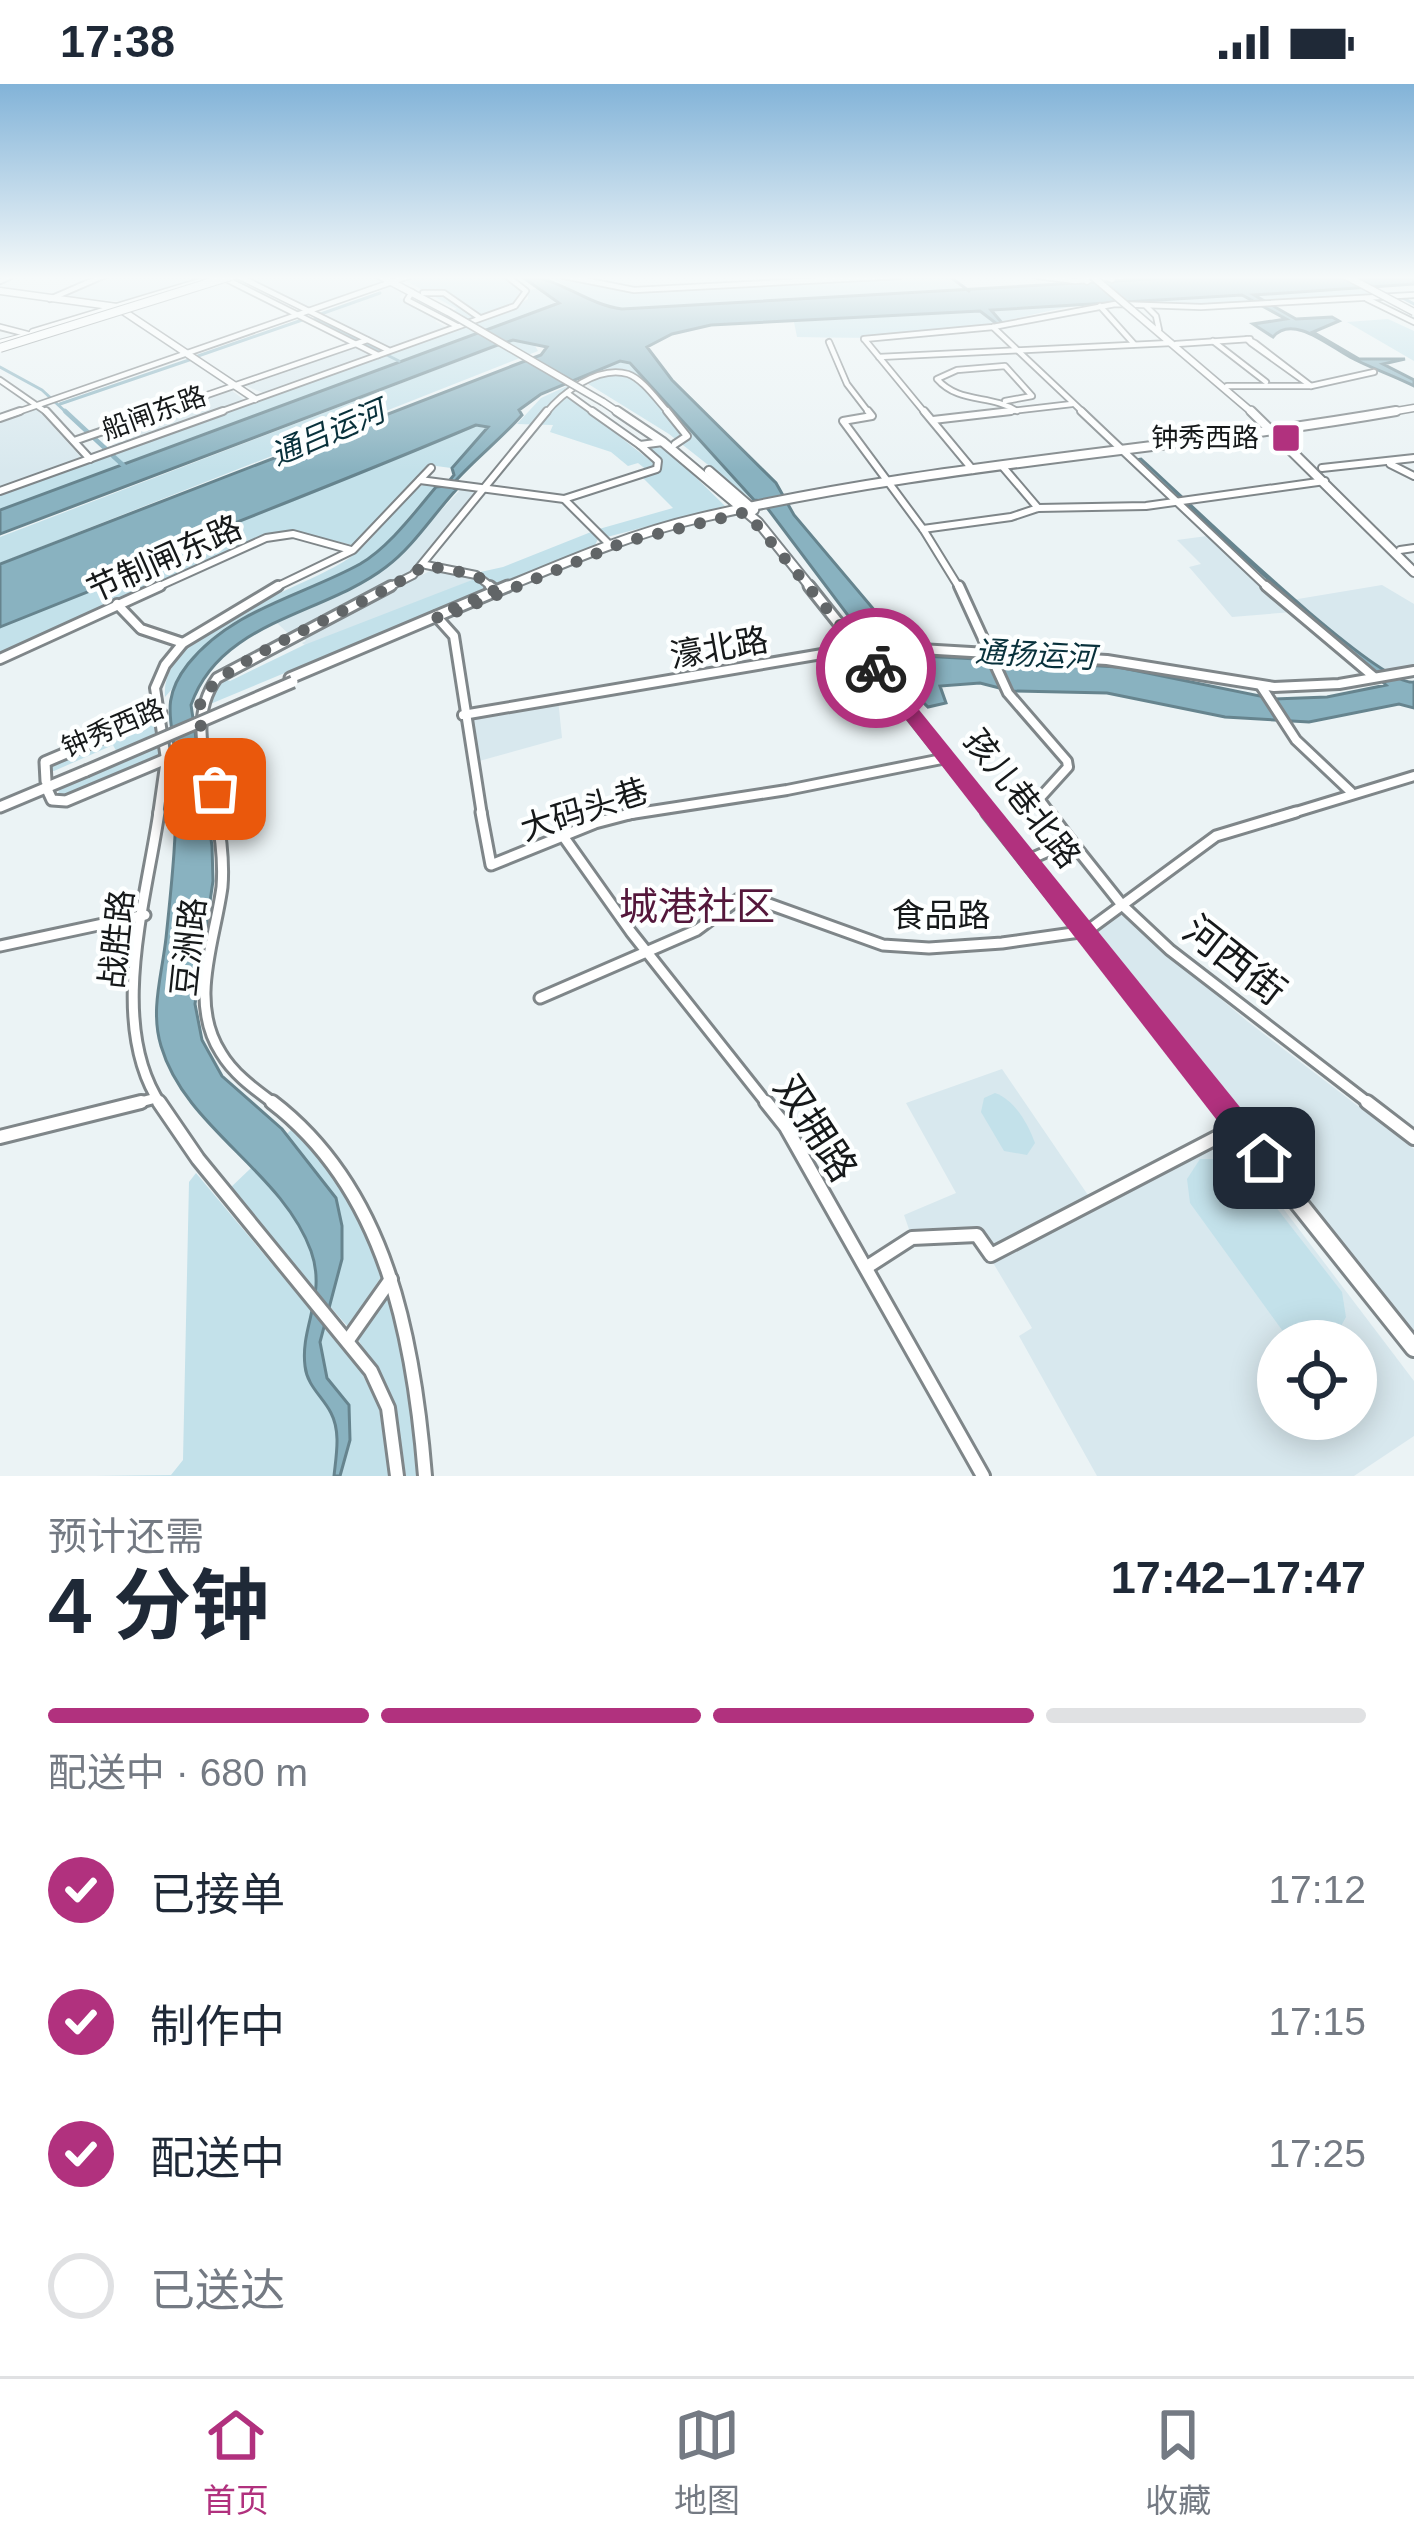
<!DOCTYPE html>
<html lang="zh">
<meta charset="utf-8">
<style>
body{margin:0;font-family:Arial,"Noto Sans SC",sans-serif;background:#f6f6f7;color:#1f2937;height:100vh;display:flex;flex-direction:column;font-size:45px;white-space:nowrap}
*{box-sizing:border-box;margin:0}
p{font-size:39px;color:#747a83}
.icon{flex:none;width:66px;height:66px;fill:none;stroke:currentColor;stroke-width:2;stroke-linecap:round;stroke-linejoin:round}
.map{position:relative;height:1392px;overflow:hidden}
.side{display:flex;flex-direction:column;background:#fff;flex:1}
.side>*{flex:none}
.buttons{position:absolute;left:1257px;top:1236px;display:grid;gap:24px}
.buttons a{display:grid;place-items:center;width:120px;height:120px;border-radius:50%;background:#fff;box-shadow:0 6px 30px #0003;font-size:60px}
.pin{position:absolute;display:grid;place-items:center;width:102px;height:102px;color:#fff;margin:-51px;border-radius:24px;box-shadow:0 6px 18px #0006}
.courier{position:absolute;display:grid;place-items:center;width:120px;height:120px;margin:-60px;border:9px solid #b1317e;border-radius:50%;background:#fff;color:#222;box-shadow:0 3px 15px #0007}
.summary em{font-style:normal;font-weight:700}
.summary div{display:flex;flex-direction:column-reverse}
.summary{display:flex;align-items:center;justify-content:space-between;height:204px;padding:0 48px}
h1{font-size:78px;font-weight:700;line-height:90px}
.bar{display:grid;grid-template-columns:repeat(4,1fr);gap:18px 12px;align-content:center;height:144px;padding:0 48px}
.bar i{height:15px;border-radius:9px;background:#e0e1e3}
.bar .on{background:#b1317e}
.bar p{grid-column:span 4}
ol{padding:0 48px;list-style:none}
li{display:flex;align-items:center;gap:36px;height:132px}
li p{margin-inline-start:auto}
li .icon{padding:12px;border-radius:50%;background:#b1317e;color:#fff;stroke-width:4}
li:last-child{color:#747a83}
li i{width:66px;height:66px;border:6px solid #e0e1e3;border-radius:50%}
.status{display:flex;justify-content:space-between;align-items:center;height:84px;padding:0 60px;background:#fff;direction:ltr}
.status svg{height:33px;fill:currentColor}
.tabs{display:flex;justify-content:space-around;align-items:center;height:168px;border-top:3px solid #e0e1e3;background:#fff;font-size:33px;color:#747a83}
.tabs a{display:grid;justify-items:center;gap:6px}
.tabs .on{color:#b1317e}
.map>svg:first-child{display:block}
</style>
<div class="status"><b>17:38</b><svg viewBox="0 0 49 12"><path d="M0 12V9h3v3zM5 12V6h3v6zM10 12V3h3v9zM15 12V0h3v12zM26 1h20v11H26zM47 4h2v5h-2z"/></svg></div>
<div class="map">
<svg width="1414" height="1392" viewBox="0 0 1414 1392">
<rect width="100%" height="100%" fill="#ebf3f5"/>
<g fill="#d8e8ee" fill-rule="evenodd">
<polygon points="108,192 212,192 126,218 61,212"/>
<polygon points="244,192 374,192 385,198 305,225"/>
<polygon points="394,201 405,207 399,213 439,234 435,237 447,244 388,265 320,232"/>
<polygon points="359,262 371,272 266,310 246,302"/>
<polygon points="232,307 246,317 126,361 114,360 104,349"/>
<polygon points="37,325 81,373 0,405 0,337"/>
<polygon points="462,404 478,407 411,489 291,552 277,539 388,483"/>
<polygon points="1207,452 1235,478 1292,528 1232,533 1189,483 1201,480 1177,456"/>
<polygon points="434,485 477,494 336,553 308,563 302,559 306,557 301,551"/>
<polygon points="1382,501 1414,520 1414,582 1384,588 1292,516"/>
<polygon points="558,615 562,654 472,679 466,631"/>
<polygon points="1118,828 1247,937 1414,1065 1414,1250 1093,846"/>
<path d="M1002 985 1092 1117 1226 1049 1414 1297V1352L1354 1392H1097L1019 1252 1032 1244 977 1152 912 1154 904 1131 956 1109 906 1019ZM1278 1257H1356V1335H1278Z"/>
</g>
<g fill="#c3e1ea">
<polygon points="420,192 503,192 524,211 512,221 480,231 443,210 477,233 459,240 408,215 415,212 442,230 448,228 424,213 451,227 457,225 406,197"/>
<polygon points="548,192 639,207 948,192 964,206 624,225 596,219"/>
<polygon points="540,204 558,219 467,257 0,425 0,409 514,223 528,215 528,206"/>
<path d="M1363 205 1377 212 1158 225C1112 202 998 242 956 248 904 255 850 254 797 253L794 238Z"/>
<polygon points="1388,235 1414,247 1414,277 1347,238"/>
<polygon points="511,257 534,260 538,267 0,479 0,453"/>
<polygon points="619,278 631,281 750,414 669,350 585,298 559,311 567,311 657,382 648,387 638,379 628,382 611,368 550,348 553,341 517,340 541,314"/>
<polygon points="476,342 488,345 451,384 429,381 352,461 295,447 267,451 0,570 0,543 134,490 158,473 154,472"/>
<polygon points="654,361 671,369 725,422 607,453 599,445 673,424 641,392 662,381 645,363"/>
<path d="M426 399 440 401C415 420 400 449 376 468 331 503 266 513 218 549 194 568 184 593 165 613 159 542 307 506 352 472 379 452 397 416 426 399Z"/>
<polygon points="591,448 598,455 595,461 499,500 476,489 503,483"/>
<polygon points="477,494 485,503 480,508 203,623 221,594 230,597 304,561"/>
<polygon points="155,636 160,639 159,673 67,714 56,713 60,705 122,678 113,661 54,687 48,687 47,680"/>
<path d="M995 1009C1015 1016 1028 1040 1035 1059L1027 1071 1004 1067 981 1028 984 1014Z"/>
<polygon points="292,1045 339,1098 383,1190 348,1243 228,1106"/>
<polygon points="1200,1075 1228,1075 1251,1091 1342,1208 1346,1233 1335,1253 1309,1256 1282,1246 1190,1119 1187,1095"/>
<polygon points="196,1089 359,1284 379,1323 389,1392 95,1392 171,1391 183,1376 189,1098"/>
<polygon points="382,1216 393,1216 401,1245 420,1392 406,1392 392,1317 358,1255"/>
</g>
<path fill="#89b2c0" stroke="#66848e" stroke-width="3" d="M521 192C559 192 584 220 622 225L1201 192H1414V200L1254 211 1296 235 1332 233 1339 237 1313 248 1359 275H1405L1383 280 1414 296V302C1393 291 1370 284 1350 273 1328 261 1292 230 1273 253L1253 240 1286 235 1242 211 991 226 1003 240H997L980 227 711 241 672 250 647 263 672 296 776 399 794 431 886 540 923 572 1118 583 1274 615 1327 613 1386 601 1136 376 1141 375C1179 409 1378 604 1414 598V624L1399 620 1309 638 1225 633 1107 609 1011 607 980 599 940 602 946 619 928 623 886 582 762 417 754 416 630 279 620 277 541 310 519 326 522 331C500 356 469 380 451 402L456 406C433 431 413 463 386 483 324 531 220 536 191 621L212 762 213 797 195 920 202 956 222 992 282 1045 336 1114 342 1142V1175L320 1258 327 1294 349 1321 350 1356 340 1392H334C336 1372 341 1348 331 1329 323 1313 307 1302 305 1282 300 1242 327 1212 311 1167 282 1087 185 1044 161 962 150 926 162 891 166 854 172 798 178 739 176 682 174 639 158 618 188 580 232 525 302 512 360 480 389 463 414 429 436 403L445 402 454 391 452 384 488 343 476 341C368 387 260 429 151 472L130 491 0 543V480L512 282 541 271 547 263 513 256 495 262 0 450V426L559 219Z"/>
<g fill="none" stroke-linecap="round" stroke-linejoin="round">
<polyline stroke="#66848e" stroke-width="3" points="949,192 969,207"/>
<g stroke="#89b2c0" stroke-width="3">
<polyline points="1401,213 1414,220"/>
<polyline points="318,231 380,209"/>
<polyline points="315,235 358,256"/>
<polyline points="361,258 382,268"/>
<polyline points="385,270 399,277"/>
<polyline points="198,272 305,235"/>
<polyline points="0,283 42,306 68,330"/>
<polyline points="60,320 192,275"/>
</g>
<g stroke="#89b2c0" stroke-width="4.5">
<polyline points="65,327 108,367"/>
<polyline points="113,372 124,382"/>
</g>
<g stroke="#7f8689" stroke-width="8">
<g id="minor-far4">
<polyline points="238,192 388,266"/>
<polyline points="564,192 634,206 899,192"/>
<polyline points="1038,192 1075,197 1129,192"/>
<polyline points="226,195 378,271"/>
<polyline points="0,197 11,192"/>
<polyline points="412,208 407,216 457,242"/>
<polyline points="423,209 444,209 480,234"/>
<polyline points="50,215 103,192"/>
<polyline points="1367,215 1414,238"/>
<polyline points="1100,222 1134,260"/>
<polyline points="1146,222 1156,232 1159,246"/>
<polyline points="0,243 27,250"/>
<polyline points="993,243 1085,330"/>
<polyline points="864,255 993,243 1115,220 1201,223 1414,211"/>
<polygon points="1247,255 1255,259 1311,302 1251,259"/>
<polyline points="865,256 926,330"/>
<polyline points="1213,257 1266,298"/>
<polyline points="829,258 847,300 870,330"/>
<polyline points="1176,260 1250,255"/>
<polyline points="879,273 1171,259"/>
<polyline points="0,296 49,330"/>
<polyline points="1227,302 1311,302 1374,288"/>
<polyline points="567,309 596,330"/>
<path d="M1005 317 1032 312 1005 282 957 286 937 295C959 320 990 310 1017 327"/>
<polyline points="12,330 409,192"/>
<polyline points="152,330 367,256"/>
<polyline points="214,330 515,222 526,207 507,192"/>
<path d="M545 330C562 309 598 281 628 290 643 295 659 319 670 330"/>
<polyline points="985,330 1072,320"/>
</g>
</g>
<g stroke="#7f8689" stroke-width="10">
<g id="minor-far3">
<polyline points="46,327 90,375"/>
<polyline points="592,327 640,361 663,358"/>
<polyline points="667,327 687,352 675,360"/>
<polyline points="868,327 872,332 843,337 923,445 960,505"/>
<polyline points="924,327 973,386"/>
<polyline points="1081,327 1269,505"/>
<polyline points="0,334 20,327"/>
<polyline points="933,336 1011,327"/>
<polyline points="74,357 161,327"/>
<polyline points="1390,380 1414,392"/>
<polyline points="1003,383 1038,424"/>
<polyline points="1322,384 1414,374"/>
<polyline points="420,396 564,415 609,460"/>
<polyline points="0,407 223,327"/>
<polyline points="564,415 657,385 658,377 640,361"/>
<polyline points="923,445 1011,433 1038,424 1146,422 1325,397"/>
<polyline points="1400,466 1414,464"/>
<polyline points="426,481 476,491 494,505"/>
<polyline points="153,505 266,454 293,450 351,466"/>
<polyline points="272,505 353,466 431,384"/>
<polyline points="385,505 413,491 547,327"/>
</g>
</g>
<g stroke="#7f8689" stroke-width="14">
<g id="minor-far2">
<polyline points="490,502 495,506"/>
<polyline points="959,502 1008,609 1067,677 1068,683 1039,715 1051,731"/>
<polyline points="1266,502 1374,593"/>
<polyline points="117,520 141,545 183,559"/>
<polyline points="436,532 454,552 482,731"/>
<polyline points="0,575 160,502"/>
<polyline points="1261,602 1296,656 1351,708"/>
<polyline points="463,631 869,562 1107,576 1274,603 1339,600 1414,587"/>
<polyline points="158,731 166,675 155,604 165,581 183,559 278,502"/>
<path d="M217 731C208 683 187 636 217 594L391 502"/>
<polyline points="625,731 787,706 947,674"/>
<polyline points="1286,731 1414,692"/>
</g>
</g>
<g stroke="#7f8689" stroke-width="15">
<g id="minor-far1">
<path d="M159 728C146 817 107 941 161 1021"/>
<path d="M216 728C221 753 224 778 222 803 215 857 188 918 221 969 234 991 256 1006 276 1021"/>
<polyline points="481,728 491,781 595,739 637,728"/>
<polyline points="1049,728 1071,757"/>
<polyline points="563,752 631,848 768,1021"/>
<polyline points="1028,776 1071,757 1122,821 1170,866 1371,1021"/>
<polyline points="0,862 145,831"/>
<polyline points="540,914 697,846 744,811 883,861 929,864 1002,859 1087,847 1216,752 1296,728"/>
<polyline points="129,1021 156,1014"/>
</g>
</g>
<g stroke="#7f8689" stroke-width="18">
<g id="minor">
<polyline points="159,1018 198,1075 371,1287 388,1324 397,1392"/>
<path d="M272 1018C387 1106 414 1255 425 1392"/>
<polyline points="766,1018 786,1043 983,1392"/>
<polyline points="1367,1018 1414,1054"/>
<polyline points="0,1053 141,1018"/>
<polyline points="867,1183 912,1154 977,1151 991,1171 1237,1043"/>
<polyline points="348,1256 391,1195"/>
</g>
</g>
<g stroke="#7f8689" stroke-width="9">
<g id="major-far4">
<polyline points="380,192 448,228"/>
<polyline points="1082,192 1087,197"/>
<polyline points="1108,192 1112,195"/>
<polyline points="0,207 117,223 255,315"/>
<polyline points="1132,226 1254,330"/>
<polyline points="33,248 199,198"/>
<polyline points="603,318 621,330"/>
<polyline points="1379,330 1414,324"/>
</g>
</g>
<g stroke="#7f8689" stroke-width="12">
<g id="major-far3">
<polyline points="617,327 663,358 758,438 812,505"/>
<polyline points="1251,327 1414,488"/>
<polyline points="709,387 754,426"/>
<path d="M501 505C566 478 630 450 699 434 928 380 1165 367 1396 327"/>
</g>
</g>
<g stroke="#7f8689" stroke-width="15">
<g id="major-far2">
<polyline points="809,502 991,731"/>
<polyline points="290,594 508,502"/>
<polyline points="46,697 45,678 161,629"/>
<polyline points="46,703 52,716 66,717 166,675"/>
<polyline points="0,723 86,687"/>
</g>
</g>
<g stroke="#7f8689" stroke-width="18">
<polyline id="major-far1" points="988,728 1221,1021"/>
</g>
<g stroke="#7f8689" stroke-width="22">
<polyline id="major" points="1218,1018 1414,1264"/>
</g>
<g stroke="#7f8689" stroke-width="10">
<polyline id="highway" points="0,260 41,249"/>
</g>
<use href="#minor-far4" stroke="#fff" stroke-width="4.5"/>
<use href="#minor-far3" stroke="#fff" stroke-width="6"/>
<use href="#minor-far2" stroke="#fff" stroke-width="8"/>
<use href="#minor-far1" stroke="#fff" stroke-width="9"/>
<use href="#minor" stroke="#fff" stroke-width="12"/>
<use href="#major-far4" stroke="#fff" stroke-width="6"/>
<use href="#major-far3" stroke="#fff" stroke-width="8"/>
<use href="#major-far2" stroke="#fff" stroke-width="9"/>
<use href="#major-far1" stroke="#fff" stroke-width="12"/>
<use href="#major" stroke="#fff" stroke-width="16"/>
<use href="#highway" stroke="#fff" stroke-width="8"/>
<g stroke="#7f8689" stroke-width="9" stroke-linecap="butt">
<g id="major-bridge-far1">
<polyline points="1092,192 1132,226"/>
<polyline points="1346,192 1414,228"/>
<polyline points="448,228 603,318"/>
</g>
</g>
<g stroke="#7f8689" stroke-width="15" stroke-linecap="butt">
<polyline id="major-bridge" points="86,687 293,598"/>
</g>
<g stroke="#7f8689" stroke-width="10" stroke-linecap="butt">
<polyline id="highway-bridge" points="0,264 231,192"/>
</g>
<use href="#major-bridge-far1" stroke="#fff" stroke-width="6"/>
<use href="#major-bridge" stroke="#fff" stroke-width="9"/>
<use href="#highway-bridge" stroke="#fff" stroke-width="8"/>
</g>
<linearGradient id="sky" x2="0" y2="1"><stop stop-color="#82b3d8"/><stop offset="0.5" stop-color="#f6fafa"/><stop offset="1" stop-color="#f6fafa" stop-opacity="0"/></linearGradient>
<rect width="1414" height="387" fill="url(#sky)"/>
<polygon fill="#b1317e" points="876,578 882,580 1273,1064 1277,1074 1273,1084 1264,1088 1254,1084 869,588 867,584"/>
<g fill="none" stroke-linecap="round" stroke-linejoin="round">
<path stroke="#616567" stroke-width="12" stroke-dasharray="0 21.6" d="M215 705C210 680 198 648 200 622 203 580 385 516 424 481L476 491 495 506 436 532 439 535 624 458 746 428 876 584"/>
</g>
<rect fill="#b1317e" stroke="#fdffff" stroke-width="4.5" x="1271" y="339" width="30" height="30" rx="6"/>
<g text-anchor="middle" stroke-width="9" stroke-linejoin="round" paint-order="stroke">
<g font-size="27" fill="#16191a" stroke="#fdffff">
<text transform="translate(154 329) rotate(-20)" y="9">船闸东路</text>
<text transform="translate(113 644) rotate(-23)" y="9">钟秀西路</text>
</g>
<g font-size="27" fill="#16191a" stroke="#fdffff" text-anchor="end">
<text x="1259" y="363">钟秀西路</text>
</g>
<g font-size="30" font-style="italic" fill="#08313b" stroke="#fdffff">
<text transform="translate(328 349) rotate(-23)" y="10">通吕运河</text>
<text transform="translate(1035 571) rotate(3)" y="10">通扬运河</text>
</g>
<g font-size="33" fill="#16191a" stroke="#fdffff">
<text transform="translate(164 474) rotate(-24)" y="12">节制闸东路</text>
<text transform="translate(719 563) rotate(-10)" y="12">濠北路</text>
<text transform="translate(1023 714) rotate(52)" y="12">孩儿巷北路</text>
<text transform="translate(584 725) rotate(-18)" y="12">大码头巷</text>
<text x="941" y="843">食品路</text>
<text transform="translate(116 855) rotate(-84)" y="12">战胜路</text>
<text transform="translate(188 863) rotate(-84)" y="12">豆洲路</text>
</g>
<g font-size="39" fill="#54173b" stroke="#fdffff">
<text x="697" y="836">城港社区</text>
</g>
<g font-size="39" fill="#16191a" stroke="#fdffff">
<text transform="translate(1235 876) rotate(38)" y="14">河西街</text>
<text transform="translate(816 1044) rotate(57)" y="14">双拥路</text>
</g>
</g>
</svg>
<div class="buttons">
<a><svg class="icon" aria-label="locate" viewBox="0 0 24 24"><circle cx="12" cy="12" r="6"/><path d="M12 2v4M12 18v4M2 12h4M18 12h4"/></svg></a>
</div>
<div class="pin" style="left:215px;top:705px;background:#ea580c"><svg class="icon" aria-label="bag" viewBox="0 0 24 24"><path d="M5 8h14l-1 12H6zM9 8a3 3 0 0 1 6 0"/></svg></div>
<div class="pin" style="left:1264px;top:1074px;background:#1f2937"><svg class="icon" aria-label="home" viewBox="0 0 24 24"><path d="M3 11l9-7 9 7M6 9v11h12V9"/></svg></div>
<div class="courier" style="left:876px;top:584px"><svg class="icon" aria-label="bike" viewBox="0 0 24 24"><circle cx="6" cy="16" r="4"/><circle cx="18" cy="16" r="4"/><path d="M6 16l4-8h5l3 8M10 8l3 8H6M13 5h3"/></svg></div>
</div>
<section class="side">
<div class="summary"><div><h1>4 分钟</h1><p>预计还需</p></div><em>17:42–17:47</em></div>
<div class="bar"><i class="on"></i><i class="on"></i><i class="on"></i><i></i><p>配送中 · 680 m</p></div>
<ol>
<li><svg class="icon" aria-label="check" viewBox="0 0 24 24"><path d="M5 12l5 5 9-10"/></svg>已接单<p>17:12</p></li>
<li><svg class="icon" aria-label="check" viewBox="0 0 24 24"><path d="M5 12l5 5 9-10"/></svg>制作中<p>17:15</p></li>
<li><svg class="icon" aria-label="check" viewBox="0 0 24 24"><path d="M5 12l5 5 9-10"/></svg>配送中<p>17:25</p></li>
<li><i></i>已送达</li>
</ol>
</section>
<nav class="tabs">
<a class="on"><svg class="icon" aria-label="home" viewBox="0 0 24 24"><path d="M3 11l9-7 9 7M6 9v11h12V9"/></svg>首页</a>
<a><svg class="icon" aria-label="map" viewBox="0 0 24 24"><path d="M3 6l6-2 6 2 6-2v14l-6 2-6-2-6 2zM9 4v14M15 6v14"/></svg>地图</a>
<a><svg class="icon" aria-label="saved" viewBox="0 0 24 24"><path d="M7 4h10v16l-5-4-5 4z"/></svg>收藏</a>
</nav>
